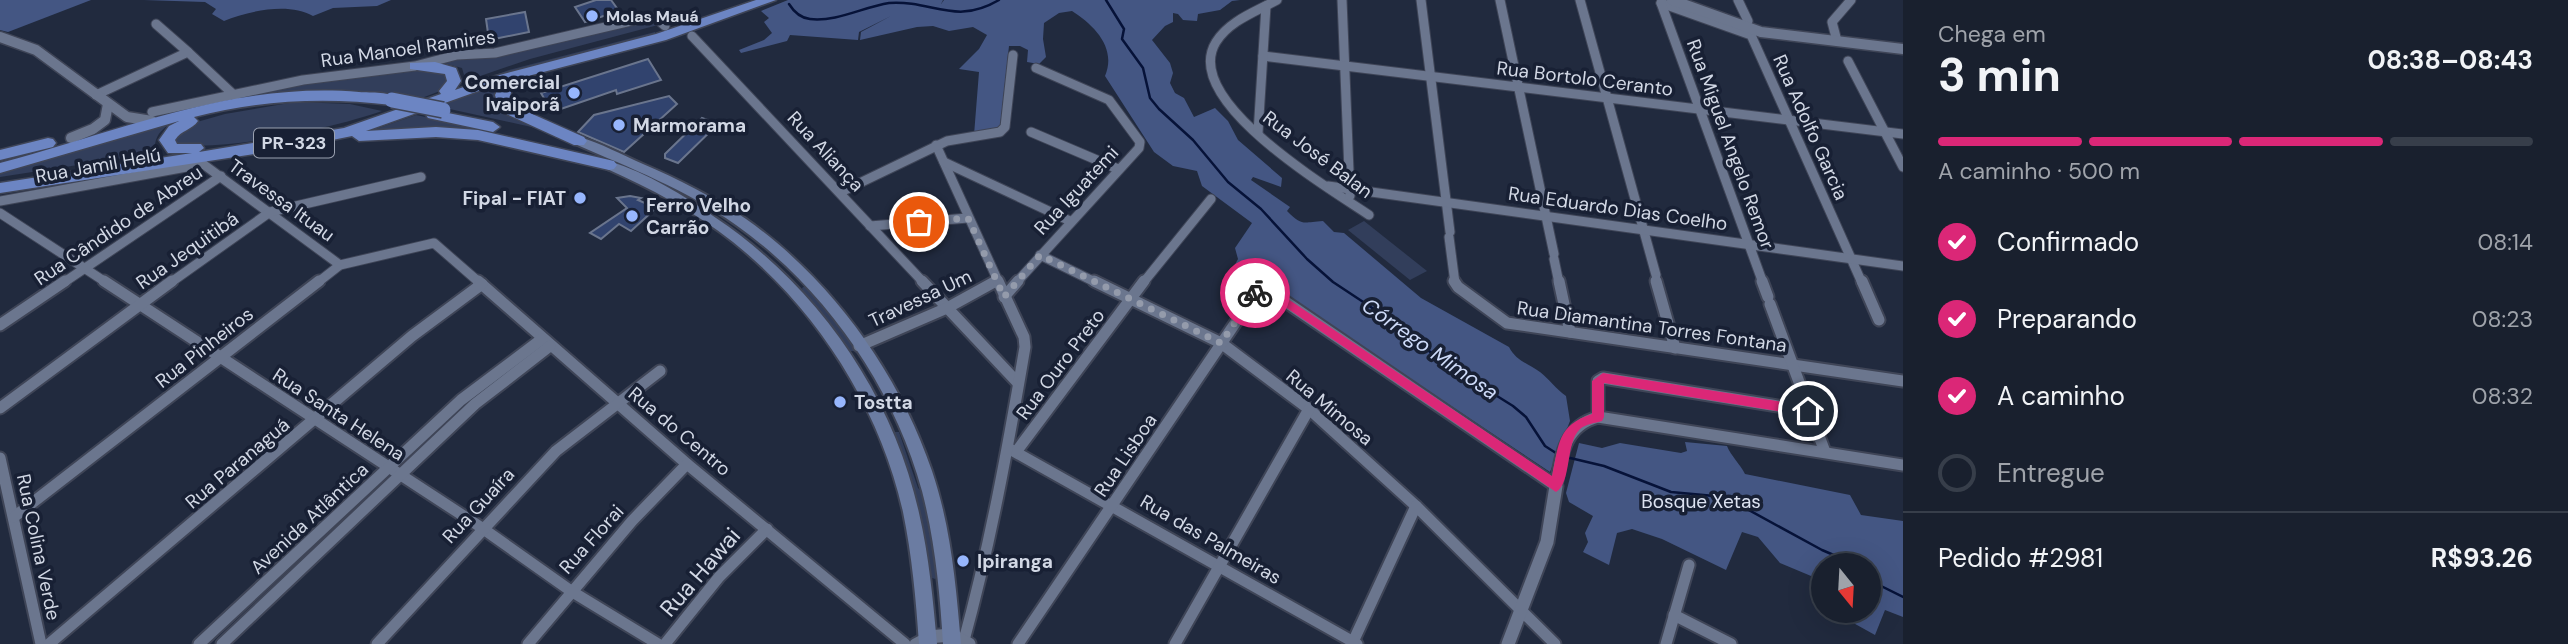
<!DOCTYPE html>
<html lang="pt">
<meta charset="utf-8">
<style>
body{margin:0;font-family:"DM Sans",sans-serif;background:#262d3a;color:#f1f3f6;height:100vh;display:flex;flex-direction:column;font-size:26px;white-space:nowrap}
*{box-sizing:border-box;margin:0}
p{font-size:23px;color:#9fa3aa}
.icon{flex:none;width:38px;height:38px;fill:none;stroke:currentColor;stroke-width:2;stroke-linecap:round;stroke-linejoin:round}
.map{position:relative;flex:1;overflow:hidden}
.panel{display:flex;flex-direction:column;background:#19202e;width:665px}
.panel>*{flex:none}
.needle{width:46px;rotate:162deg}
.buttons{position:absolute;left:1811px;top:553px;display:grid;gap:14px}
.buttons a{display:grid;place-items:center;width:70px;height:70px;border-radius:50%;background:#19202e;box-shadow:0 7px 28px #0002,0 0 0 2px #373e4a;font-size:35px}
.pin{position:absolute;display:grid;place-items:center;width:60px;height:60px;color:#fff;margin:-30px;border:4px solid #fff;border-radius:50%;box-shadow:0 2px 7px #0007}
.courier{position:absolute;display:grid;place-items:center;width:70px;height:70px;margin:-35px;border:5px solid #db2777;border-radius:50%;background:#fff;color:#222;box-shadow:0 2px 9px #0007}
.head em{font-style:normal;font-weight:700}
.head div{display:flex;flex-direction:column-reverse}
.head{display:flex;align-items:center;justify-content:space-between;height:119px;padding:0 35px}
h1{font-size:46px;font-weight:700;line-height:52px}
.bar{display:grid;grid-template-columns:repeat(4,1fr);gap:10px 7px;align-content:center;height:84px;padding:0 35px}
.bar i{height:9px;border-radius:5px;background:#373e4a}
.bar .selected{background:#db2777}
.bar p{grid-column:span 4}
.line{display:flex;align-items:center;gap:18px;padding:0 35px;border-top:2px solid #373e4a}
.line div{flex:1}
ol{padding:0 35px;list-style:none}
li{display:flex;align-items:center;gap:21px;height:77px}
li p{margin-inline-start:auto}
li .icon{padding:7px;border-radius:50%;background:#db2777;color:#fff;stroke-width:4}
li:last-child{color:#9fa3aa}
li i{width:38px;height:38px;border:4px solid #373e4a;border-radius:50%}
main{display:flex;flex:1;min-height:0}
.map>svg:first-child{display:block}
</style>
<main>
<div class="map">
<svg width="1903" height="644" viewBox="0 0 1903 644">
<rect width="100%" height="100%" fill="#212a3e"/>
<g fill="#323e5b">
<polygon points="648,21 658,25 530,59 460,83 464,75 462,68 443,63 444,60 516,52"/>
<polygon points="655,32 655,35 510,73 381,120 338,131 0,186 0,182 276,141 347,127 379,118 509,70"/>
<polygon points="406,70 445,70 449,83 440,91 414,101 365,93 322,90 259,96 150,118 126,112 150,115 297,84"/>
<polygon points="506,80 495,100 499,109 536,128 436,106"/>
<path d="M295 102 350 104 382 111C333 128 226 152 176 144L174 140 190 124 225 114Z"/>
<polygon points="416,115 499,132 454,127 373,130"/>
<path d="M172 122C163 129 157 133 155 144L162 152 0 177V170Z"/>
<polygon points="1364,221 1427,271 1410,280 1348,230"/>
<polygon points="805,286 829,310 855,347 854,351 848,351 803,292 802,288"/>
<polygon points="895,432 899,432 918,488 924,494 938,576 935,579 930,577 915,496 893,433"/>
</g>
<g fill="#445683">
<polygon points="0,0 91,0 8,32 0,30"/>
<path d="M144 0H391L377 6 333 8 313 16C289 2 248 11 224 21L212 14 216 9 205 2Z"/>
<path d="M788 0H943L941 4 944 0H1240L1232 1 1220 10 1198 14 1197 21 1183 20 1178 14 1173 13V22L1165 26 1152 40 1170 63 1173 73 1170 83 1175 93 1184 98 1194 117 1215 108 1228 121 1238 140 1282 178 1281 187 1253 177 1251 180 1290 207 1287 211C1303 227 1303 222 1323 221L1334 232 1344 233 1421 298 1509 347C1516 361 1528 363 1540 372 1549 379 1556 389 1566 396L1570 421 1550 472 1262 280 1247 284 1229 276 1238 259 1235 248 1252 223 1202 186 1197 171 1173 166 1154 152 1105 76C1117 48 1094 25 1072 11L1059 13 1044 23 1043 39 1046 57 1039 64 1027 62 1028 50 1020 46H1009L1000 127 974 135 979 72 959 69 979 49 987 35 973 27 949 31 933 26 917 27 860 40 861 32 891 16 859 32 858 40 790 35 787 41 741 53 739 50 764 40 772 33 764 22 769 18 761 11Z"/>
<path d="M1685 442 1727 446C1731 456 1740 464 1745 474L1850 495 1861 515 1903 521V617L1885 610 1875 635 1839 615V611H1869V565H1824L1823 581 1780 563 1758 537 1742 532 1726 570 1662 539 1632 529 1617 533 1609 565 1583 552 1588 542 1585 533 1593 516 1569 502 1566 493 1579 443 1602 448 1620 443 1681 453 1687 451Z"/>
</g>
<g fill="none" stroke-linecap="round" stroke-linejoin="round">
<g stroke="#061238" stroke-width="2.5">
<polyline points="1106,0 1124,29 1122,39 1143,68 1150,98 1159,109 1193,140 1228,182 1261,209 1307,259 1333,282 1398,325 1441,361 1513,406 1526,417 1545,446 1559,455"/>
<path d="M789 4C794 12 800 18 810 19 837 22 863 7 889 3 933 0 955 26 999 0"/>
<polyline points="1566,457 1604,466 1671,492 1725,497 1822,550 1857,565"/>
<polyline points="1869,574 1877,584 1903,597"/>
</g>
</g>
<g fill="#31436e" stroke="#6a758d" stroke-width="2">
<polygon points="596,0 611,0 619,11 585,22 575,7"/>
<polygon points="525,12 529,32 489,40 486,19"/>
<polygon points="648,59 661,80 617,94 616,90 552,112 541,93"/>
<polygon points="669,96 677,104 624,152 578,132 594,115"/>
<polygon points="702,118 718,124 678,163 665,158 665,154"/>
<polygon points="630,196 641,198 638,200 656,208 631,231 619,224 601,239 590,233 627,208 617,198"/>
</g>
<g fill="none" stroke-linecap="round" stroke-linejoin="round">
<g stroke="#3f4557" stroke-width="11">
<g id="minor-far1">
<path d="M1277 0C1255 12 1229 21 1216 42 1180 100 1329 188 1369 215"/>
<polyline points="1342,0 1350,196"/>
<polyline points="1421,0 1450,232"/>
<polyline points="1500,0 1554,254"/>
<polyline points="1580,0 1656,275"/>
<polyline points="1738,0 1748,21"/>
<polyline points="1661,3 1751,35 1862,283"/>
<polyline points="1661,3 1763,283"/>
<polyline points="156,24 188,52"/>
<polyline points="692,36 924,283"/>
<polyline points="1837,41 1832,22 1851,0"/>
<polyline points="1263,56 1903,134"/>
<polyline points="1848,61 1903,167"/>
<polyline points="96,95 188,52 235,96"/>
<polyline points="152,112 303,80 415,66 457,55 495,53 644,18 656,18 665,26"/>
<polyline points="1031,132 1118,169"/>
<polyline points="1258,133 1266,6"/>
<polyline points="936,145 999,283"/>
<polyline points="944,162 1070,221"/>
<polyline points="1328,186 1903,266"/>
<polyline points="841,192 947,141 1000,132 1005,127 1013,55"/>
<polyline points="0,201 203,164 340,265"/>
<polyline points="0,213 107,283"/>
<polyline points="870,226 968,218"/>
<polyline points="1449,237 1455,283"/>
<polyline points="1040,255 1097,283"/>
<polyline points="1554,259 1559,283"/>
<polyline points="1656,280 1657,283"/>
<polyline points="63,283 221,176"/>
<polyline points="170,283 270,212 421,177"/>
<polyline points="317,283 340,265 434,243 480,283"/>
<polyline points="993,283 996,281"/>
<polyline points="1016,283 1139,148 1140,142 1109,100 1036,68"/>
<polyline points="1143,283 1211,199"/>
</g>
</g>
<g stroke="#3f4557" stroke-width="15">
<g id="minor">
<polyline points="104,281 482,528 571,591 658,644"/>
<polyline points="478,281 687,464 905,644"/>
<polyline points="922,281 1018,383"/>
<polyline points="1094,281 1221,343 1309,409 1416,506 1555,644"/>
<polyline points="1454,281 1458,287 1507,323 1903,381"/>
<polyline points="1559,281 1570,332"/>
<polyline points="1656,281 1675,348"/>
<polyline points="1762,281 1768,297"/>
<polyline points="1862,281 1879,320"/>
<polyline points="1004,297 1018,281"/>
<polyline points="1770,304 1825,452"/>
<polyline points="0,325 65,281"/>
<polyline points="859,346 947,308 996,281"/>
<polyline points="0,408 172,281"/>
<polyline points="1598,417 1598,381 1603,378 1809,411"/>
<polyline points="1008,448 1357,644"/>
<polyline points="1016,452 1144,281"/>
<polyline points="0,458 41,644"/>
<polyline points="14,517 319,281"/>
<polyline points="1674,615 1731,644"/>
<polyline points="49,644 412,336 482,284"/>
<polyline points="199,644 461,400 542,339"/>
<polyline points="222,644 475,404 550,346"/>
<polyline points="377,644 556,451 660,371"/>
<polyline points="528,644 632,521 687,464"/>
<polyline points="665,644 719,577 767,529"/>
<polyline points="915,644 928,637"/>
<path d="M963 644C990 546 1008 447 1025 347L1024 337 998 281"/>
<path d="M1018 644 1261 285 1556 486C1561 456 1564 426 1598 417L1903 465"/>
<polyline points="1175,644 1309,409"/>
<polyline points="1352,644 1416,506"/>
<polyline points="1666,644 1689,565"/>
</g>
</g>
<g stroke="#3f4557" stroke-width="13">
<g id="tertiary-far1">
<polyline points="1672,0 1761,32 1903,49"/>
<polyline points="0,37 36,50 127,117 152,121"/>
<polyline points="71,138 93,129 105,120 108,104"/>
</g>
</g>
<g stroke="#3f4557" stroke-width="17">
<g id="tertiary">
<polyline points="928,637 951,635 969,644"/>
<polyline points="1508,644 1547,542 1556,486"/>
</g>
</g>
<g stroke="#3f4557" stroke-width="4">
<g id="secondary">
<path d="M579 137C601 143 622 155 643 164 678 179 714 197 746 219 831 279 899 373 932 471 951 527 956 586 961 644H943C940 593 935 541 922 491 894 387 824 287 736 225 687 190 630 168 575 144L573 141Z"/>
<path d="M609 161C648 173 683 195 716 218 816 285 893 394 919 513 929 556 933 600 937 644H919C916 599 912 556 903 512 880 408 817 309 733 242 694 211 650 188 605 168L603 165Z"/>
</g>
</g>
<g stroke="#3f4557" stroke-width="3">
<g id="trunk">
<path d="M756 0H776L666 40 528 76C520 90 506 83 512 105L584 137 587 141 584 145H574L500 111 495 95 501 83 366 131 436 127 478 130 614 161 617 165 614 169 609 170 478 140 436 137 359 141 352 136 293 148 0 193V183L192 153H168L159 140 169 126 179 121 0 173V163C118 132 234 81 359 92 371 93 391 91 399 100L392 105C324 97 260 100 194 117L198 121C192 130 181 130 175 140L177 144H201L204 148 199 152 344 128 441 94 439 91 447 81 445 74 410 69V63L435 62 456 68 461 81 455 90 492 77 656 34Z"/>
<polygon points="433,110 493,122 500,127 493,132 428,118 426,115"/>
<polygon points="48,138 53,139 56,143 53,147 0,160 0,150"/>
</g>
</g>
<use href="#minor-far1" stroke="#6b768e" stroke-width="9"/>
<use href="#minor" stroke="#6b768e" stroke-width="11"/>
<use href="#tertiary-far1" stroke="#6b768e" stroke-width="10"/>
<use href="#tertiary" stroke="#6b768e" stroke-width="13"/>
<use href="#secondary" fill="#6b7ca2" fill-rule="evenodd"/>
<use href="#trunk" fill="#6c85c3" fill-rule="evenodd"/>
<g stroke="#3f4557" stroke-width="18" stroke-linecap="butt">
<polyline id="trunk-bridge" points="392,100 443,110"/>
</g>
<use href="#trunk-bridge" stroke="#6c85c3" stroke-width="15"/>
</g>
<path fill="#db2777" d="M1261 281 1552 476C1559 445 1557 425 1592 414V381L1603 373 1808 406 1815 411 1808 416 1604 383V417L1602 421C1595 423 1586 424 1580 429 1565 443 1572 483 1556 492L1262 291 1259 296H1251V290Z"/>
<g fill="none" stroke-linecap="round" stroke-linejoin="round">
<polyline stroke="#949bab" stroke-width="7" stroke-dasharray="0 12.6" points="919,222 968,218 1004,297 1040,255 1221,343 1255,293"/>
</g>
<g fill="#97b6fd" stroke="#182034" stroke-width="2.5">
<circle cx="592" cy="16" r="7"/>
<circle cx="574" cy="93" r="7"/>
<circle cx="619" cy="125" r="7"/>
<circle cx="580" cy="198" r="7"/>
<circle cx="632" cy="216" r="7"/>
<circle cx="840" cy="402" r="7"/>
<circle cx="963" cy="561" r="7"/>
</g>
<g text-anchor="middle" stroke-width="7" stroke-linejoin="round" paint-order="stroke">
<g font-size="16" font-weight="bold" fill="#d2d8e5" stroke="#182034" text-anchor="start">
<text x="606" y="22">Molas Mauá</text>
</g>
<rect fill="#182034" stroke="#9aa1b0" stroke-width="2" x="254" y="128.5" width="80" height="29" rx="5"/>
<g font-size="18" font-weight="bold" fill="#d2d8e5">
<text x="294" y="149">PR-323</text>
</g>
<g font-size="19" fill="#d2d8e5" stroke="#182034">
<text transform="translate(408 48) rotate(-8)" y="7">Rua Manoel Ramires</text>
<text transform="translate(1585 78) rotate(7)" y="7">Rua Bortolo Ceranto</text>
<text transform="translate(1811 127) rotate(66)" y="7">Rua Adolfo Garcia</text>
<text transform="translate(1731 144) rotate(70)" y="7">Rua Miguel Angelo Remor</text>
<text transform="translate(826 151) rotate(47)" y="7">Rua Aliança</text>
<text transform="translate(1318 154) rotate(37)" y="7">Rua José Balan</text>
<text transform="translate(98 165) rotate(-10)" y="7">Rua Jamil Helú</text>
<text transform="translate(1076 190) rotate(-47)" y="7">Rua Iguatemi</text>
<text transform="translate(282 200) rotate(36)" y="7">Travessa Ituau</text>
<text transform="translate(1618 208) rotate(8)" y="7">Rua Eduardo Dias Coelho</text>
<text transform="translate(118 225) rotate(-34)" y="7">Rua Cândido de Abreu</text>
<text transform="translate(187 250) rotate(-35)" y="7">Rua Jequitibá</text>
<text transform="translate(920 298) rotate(-25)" y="7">Travessa Um</text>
<text transform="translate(1652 326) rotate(8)" y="7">Rua Diamantina Torres Fontana</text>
<text transform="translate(204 347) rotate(-38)" y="7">Rua Pinheiros</text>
<text transform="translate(1060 364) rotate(-53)" y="7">Rua Ouro Preto</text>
<text transform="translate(1330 407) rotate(40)" y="7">Rua Mimosa</text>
<text transform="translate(339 414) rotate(33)" y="7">Rua Santa Helena</text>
<text transform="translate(680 431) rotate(40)" y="7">Rua do Centro</text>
<text transform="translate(1125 455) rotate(-56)" y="7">Rua Lisboa</text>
<text transform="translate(237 463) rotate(-40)" y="7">Rua Paranaguá</text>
<text transform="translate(478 505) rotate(-47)" y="7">Rua Guaíra</text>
<text transform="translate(309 518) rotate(-43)" y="7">Avenida Atlântica</text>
<text transform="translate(591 539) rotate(-48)" y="7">Rua Florai</text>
<text transform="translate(1211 539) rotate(30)" y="7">Rua das Palmeiras</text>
<text transform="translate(39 547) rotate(78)" y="7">Rua Colina Verde</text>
</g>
<g font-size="19" font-weight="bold" fill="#d2d8e5" stroke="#182034" text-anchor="start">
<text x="560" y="89" text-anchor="end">Comercial<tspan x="560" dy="22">Ivaiporã</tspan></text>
<text x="633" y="132">Marmorama</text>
<text x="566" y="205" text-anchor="end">Fipal - FIAT</text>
<text x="646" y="212">Ferro Velho<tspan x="646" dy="22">Carrão</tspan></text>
<text x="854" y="409">Tostta</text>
<text x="977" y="568">Ipiranga</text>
</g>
<g font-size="19" fill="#dce2f1" stroke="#182034">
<text x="1701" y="508">Bosque Xetas</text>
</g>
<g font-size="21" font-style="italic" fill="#cddaf8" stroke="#182034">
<text transform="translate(1430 349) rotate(35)" y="7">Córrego Mimosa</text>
</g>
<g font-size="23" fill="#d2d8e5" stroke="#182034">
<text transform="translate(700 572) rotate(-49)" y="8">Rua Hawai</text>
</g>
</g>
</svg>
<div class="buttons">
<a><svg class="needle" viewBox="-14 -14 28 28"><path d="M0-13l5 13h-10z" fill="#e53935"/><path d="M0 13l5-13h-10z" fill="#9fa3aa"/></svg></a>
</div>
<div class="pin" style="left:919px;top:222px;background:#ea580c"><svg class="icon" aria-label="bag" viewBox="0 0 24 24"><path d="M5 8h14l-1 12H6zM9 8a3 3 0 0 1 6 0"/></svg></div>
<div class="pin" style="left:1808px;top:411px;background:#1f2937"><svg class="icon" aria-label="home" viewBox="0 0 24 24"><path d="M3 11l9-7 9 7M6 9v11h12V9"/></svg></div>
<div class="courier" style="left:1255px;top:293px"><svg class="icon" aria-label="bike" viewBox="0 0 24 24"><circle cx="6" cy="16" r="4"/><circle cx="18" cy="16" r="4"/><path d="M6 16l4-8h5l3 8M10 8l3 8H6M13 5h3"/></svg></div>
</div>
<section class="panel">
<div class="head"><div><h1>3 min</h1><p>Chega em</p></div><em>08:38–08:43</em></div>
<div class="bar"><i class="selected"></i><i class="selected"></i><i class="selected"></i><i></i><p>A caminho · 500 m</p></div>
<ol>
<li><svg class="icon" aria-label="check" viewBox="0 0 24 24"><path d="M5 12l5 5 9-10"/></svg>Confirmado<p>08:14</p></li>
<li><svg class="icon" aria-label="check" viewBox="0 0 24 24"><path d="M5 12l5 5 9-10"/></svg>Preparando<p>08:23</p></li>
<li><svg class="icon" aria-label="check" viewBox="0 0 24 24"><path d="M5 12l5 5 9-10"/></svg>A caminho<p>08:32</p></li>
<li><i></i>Entregue</li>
</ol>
<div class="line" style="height:91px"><div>Pedido #2981</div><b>R$93.26</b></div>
</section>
</main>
